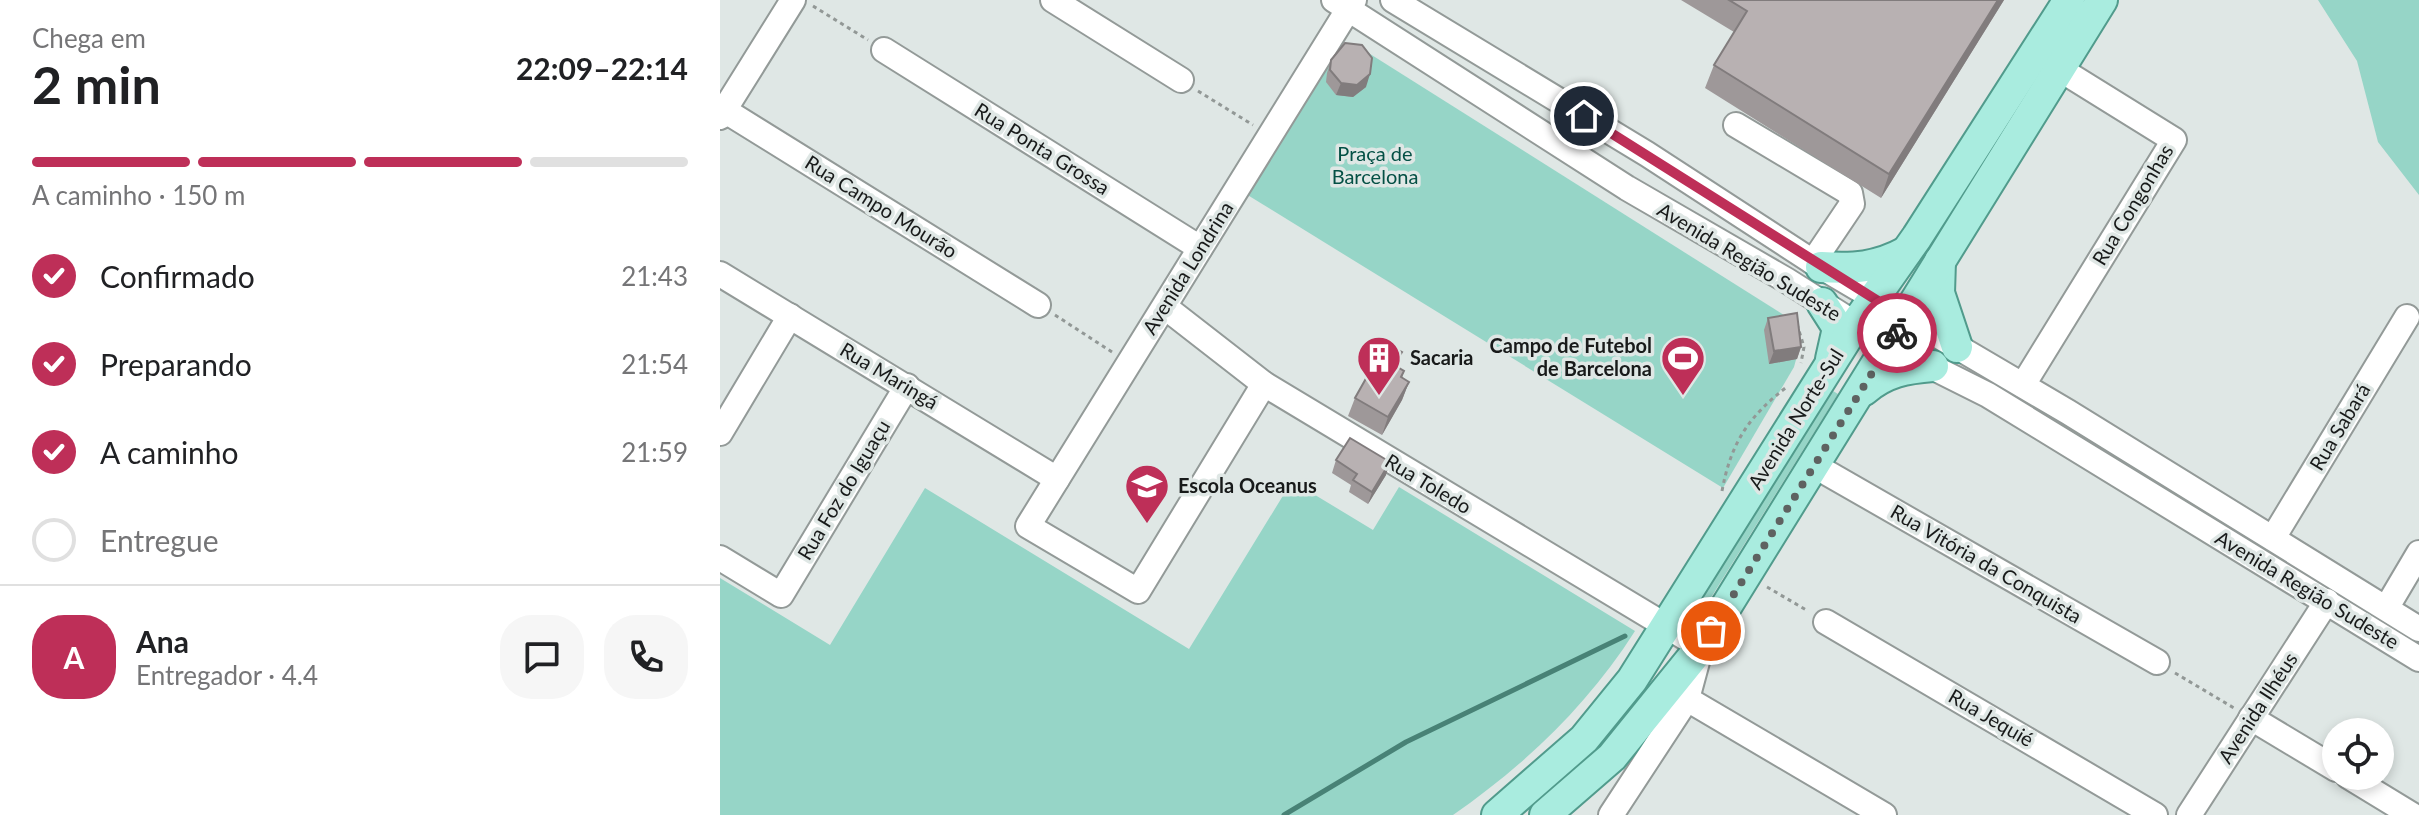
<!DOCTYPE html>
<html lang="pt">
<meta charset="utf-8">
<style>
body{margin:0;font-family:Lato,sans-serif;background:#f6f6f6;color:#202124;height:100vh;display:flex;flex-direction:column;font-size:30px;white-space:nowrap}
*{box-sizing:border-box;margin:0}
p{font-size:26px;color:#757577}
.icon{flex:none;width:44px;height:44px;fill:none;stroke:currentColor;stroke-width:2;stroke-linecap:round;stroke-linejoin:round}
.map{position:relative;flex:1;overflow:hidden}
.sheet{display:flex;flex-direction:column;background:#fff;width:720px}
.sheet>*{flex:none}
.controls{position:absolute;left:1602px;top:718px;display:grid;gap:16px}
.controls a{display:grid;place-items:center;width:72px;height:72px;border-radius:50%;background:#fff;box-shadow:0 4px 12px #0003;font-size:40px}
.pin{position:absolute;display:grid;place-items:center;width:68px;height:68px;color:#fff;margin:-34px;border:4px solid #fff;border-radius:50%;box-shadow:0 2px 8px #0007}
.courier{position:absolute;display:grid;place-items:center;width:80px;height:80px;margin:-40px;border:6px solid #be2f58;border-radius:50%;background:#fff;color:#222;box-shadow:0 2px 10px #0007}
.head em{font-style:normal;font-weight:700}
.head div{display:flex;flex-direction:column-reverse}
.head{display:flex;align-items:center;justify-content:space-between;height:136px;padding:0 32px}
h1{font-size:52px;font-weight:700;line-height:60px}
.bar{display:grid;grid-template-columns:repeat(4,1fr);gap:12px 8px;align-content:center;height:96px;padding:0 32px}
.bar i{height:10px;border-radius:6px;background:#e0e0e0}
.bar .current{background:#be2f58}
.bar p{grid-column:span 4}
.line{display:flex;align-items:center;gap:20px;padding:0 32px;border-top:2px solid #e0e0e0}
.line div{flex:1}
.round{display:grid;place-items:center;flex:none;width:84px;height:84px;border-radius:32px;background:#f6f6f6}
ol{padding:0 32px;list-style:none}
li{display:flex;align-items:center;gap:24px;height:88px}
li p{margin-inline-start:auto}
li .icon{padding:8px;border-radius:50%;background:#be2f58;color:#fff;stroke-width:4}
li:last-child{color:#757577}
li i{width:44px;height:44px;border:4px solid #e0e0e0;border-radius:50%}
main{display:flex;flex:1;min-height:0}
.map>svg:first-child{display:block}
</style>
<main>
<section class="sheet">
<div class="head"><div><h1>2 min</h1><p>Chega em</p></div><em>22:09–22:14</em></div>
<div class="bar"><i class="current"></i><i class="current"></i><i class="current"></i><i></i><p>A caminho · 150 m</p></div>
<ol>
<li><svg class="icon" aria-label="check" viewBox="0 0 24 24"><path d="M5 12l5 5 9-10"/></svg>Confirmado<p>21:43</p></li>
<li><svg class="icon" aria-label="check" viewBox="0 0 24 24"><path d="M5 12l5 5 9-10"/></svg>Preparando<p>21:54</p></li>
<li><svg class="icon" aria-label="check" viewBox="0 0 24 24"><path d="M5 12l5 5 9-10"/></svg>A caminho<p>21:59</p></li>
<li><i></i>Entregue</li>
</ol>
<div class="line" style="height:144px"><b class="round" style="background:#be2f58;color:#fff">A</b><div><b>Ana</b><p>Entregador · 4.4</p></div><a class="round"><svg class="icon" aria-label="chat" viewBox="0 0 24 24"><path d="M4 5h16v11H9l-5 4z"/></svg></a><a class="round"><svg class="icon" aria-label="phone" viewBox="0 0 24 24"><path d="M5 4h4l2 5-3 2q2 4 5 5l2-3 5 2v4C11 20 4 13 5 4z"/></svg></a></div>
</section>
<div class="map">
<svg width="1699" height="815" viewBox="0 0 1699 815">
<rect width="100%" height="100%" fill="#dfe7e5"/>
<g fill="#96d5c7">
<polygon points="1598,0 1699,0 1699,195 1658,142 1637,61"/>
<polygon points="626,45 639,47 1067,317 1077,356 1074,367 1003,488 521,191 613,49"/>
<polygon points="1108,388 1118,394 977,620 970,622 967,617"/>
<path d="M572 481 653 530 679 487 915 631C868 705 805 765 733 815H0V578L110 645 205 488 469 649Z"/>
</g>
<g fill="none" stroke-linecap="round" stroke-linejoin="round">
<polyline stroke="#488276" stroke-width="5" points="564,815 686,742 905,636"/>
<g stroke="#939a98" stroke-width="28">
<g id="minor">
<polyline points="333,0 461,80"/>
<polyline points="614,0 907,188 1066,280 1170,346 1268,395 1699,659"/>
<polyline points="673,0 927,154 1093,262 1348,412 1699,629"/>
<polyline points="164,50 480,248"/>
<polyline points="4,110 318,305"/>
<polyline points="0,117 73,0"/>
<polyline points="1016,125 1130,193 1132,204 1093,262"/>
<polyline points="0,274 337,479"/>
<polyline points="445,307 544,384 981,647 967,699 891,815"/>
<polyline points="544,384 418,591 308,526 634,0"/>
<polyline points="1303,385 1454,140 1338,68"/>
<polyline points="0,433 70,316"/>
<polyline points="1095,466 1437,662"/>
<polyline points="1553,538 1687,317"/>
<polyline points="0,558 61,595 187,386"/>
<polyline points="1667,607 1699,553"/>
<polyline points="1106,622 1435,815"/>
<polyline points="967,699 1164,815"/>
<polyline points="1531,718 1616,769"/>
<polyline points="1628,776 1692,815"/>
<polyline points="1469,815 1607,601"/>
</g>
</g>
<g stroke="#519b8c" stroke-width="34">
<g id="major">
<polyline points="1220,261 1219,293 1237,347"/>
<path d="M1101 267C1133 269 1157 268 1186 252"/>
<polyline points="1102,303 1118,328 1111,359"/>
<path d="M1144 390C1165 372 1186 368 1213 366"/>
<polyline points="777,815 864,739 912,680 1135,325 1197,237 1349,0"/>
<polyline points="825,815 892,757 981,647 1382,0"/>
</g>
</g>
<g stroke="#929896" stroke-width="3" stroke-dasharray="4 4" stroke-linecap="butt">
<polyline points="93,6 148,40"/>
<polyline points="478,91 533,125"/>
<polyline points="335,315 392,352"/>
<polyline points="1077,324 1084,347 1081,363"/>
<path d="M1002 491C1011 442 1029 416 1068 386"/>
<polyline points="1047,587 1088,611"/>
<polyline points="1455,673 1514,708"/>
</g>
<use href="#minor" stroke="#fff" stroke-width="24"/>
<use href="#major" stroke="#a9ecdf" stroke-width="30"/>
</g>
<g fill="#9e9899">
<polygon points="961,0 1284,0 1161,198 985,88 994,65 1014,32"/>
<polygon points="611,60 646,87 633,97 616,95 606,82 607,73"/>
<polygon points="1048,318 1081,347 1077,359 1049,364 1044,330"/>
<polygon points="676,367 684,371 682,378 689,382 682,400 662,435 628,416 635,398"/>
<polygon points="616,460 666,475 648,504 629,492 631,485 612,473"/>
</g>
<g fill="#817c7d">
<polygon points="1278,0 1284,0 1161,198 1169,174"/>
<polygon points="650,74 646,87 633,97 616,95 621,83"/>
<polygon points="1081,347 1077,359 1049,364 1054,351"/>
<polygon points="689,382 682,400 662,435 668,417"/>
<polygon points="670,462 666,475 648,504 652,492"/>
</g>
<g fill="#b8b1b2" stroke="#817c7d" stroke-width="2">
<polygon points="1009,0 1278,0 1169,174 994,65 1027,11"/>
<polygon points="625,43 642,45 652,58 650,74 637,85 621,83 610,70 611,60"/>
<polygon points="1077,313 1081,347 1054,351 1048,318"/>
<polygon points="666,343 682,352 674,365 684,371 681,377 689,382 668,417 635,398"/>
<polygon points="630,438 670,462 652,492 633,480 637,474 616,460"/>
</g>
<g fill="none" stroke-linecap="round" stroke-linejoin="round">
<polyline stroke="#5e6261" stroke-width="8" stroke-dasharray="0 14.4" points="991,631 1177,333"/>
<polyline stroke="#be2f58" stroke-width="10" points="864,116 1185,318 1177,333"/>
</g>
<defs>
<g id="building-pin" transform="scale(2.3)"><path d="M0 17L-7.5 6A9.5 9.5 0 1 1 7.5 6Z" fill="#be2f58" stroke="#dfe7e5"/><path d="M-4-6H4V6H1V3H-1V6H-4ZM-2.5-4.3h1.7v1.8h-1.7ZM.8-4.3h1.7v1.8H.8ZM-2.5-1h1.7V.8h-1.7ZM.8-1h1.7V.8H.8Z" fill="#fff"/></g>
<g id="stadium-pin" transform="scale(2.3)"><path d="M0 17L-7.5 6A9.5 9.5 0 1 1 7.5 6Z" fill="#be2f58" stroke="#dfe7e5"/><path d="M0-5a6.5 5 0 1 0 0 10a6.5 5 0 1 0 0-10ZM-3.5-1.8h7v3.6h-7Z" fill="#fff"/></g>
<g id="school-pin" transform="scale(2.3)"><path d="M0 17L-7.5 6A9.5 9.5 0 1 1 7.5 6Z" fill="#be2f58" stroke="#dfe7e5"/><path d="M0-5L7-2L0 1L-7-2ZM-4 1L0 2.5L4 1V4Q0 6-4 4Z" fill="#fff"/></g>
</defs>
<g fill-rule="evenodd">
<use href="#building-pin" x="659" y="358"/>
<use href="#stadium-pin" x="963" y="358"/>
<use href="#school-pin" x="427" y="486"/>
</g>
<g text-anchor="middle" stroke-width="7" stroke-linejoin="round" paint-order="stroke">
<g font-size="20" fill="#181a1a" stroke="#dfe7e5">
<text transform="translate(322 149) rotate(32)" y="7">Rua Ponta Grossa</text>
<text transform="translate(1413 205) rotate(-59)" y="7">Rua Congonhas</text>
<text transform="translate(161 207) rotate(32)" y="7">Rua Campo Mourão</text>
<text transform="translate(1029 262) rotate(31)" y="7">Avenida Região Sudeste</text>
<text transform="translate(468 268) rotate(-58)" y="7">Avenida Londrina</text>
<text transform="translate(169 376) rotate(31)" y="7">Rua Maringá</text>
<text transform="translate(1076 419) rotate(-58)" y="7">Avenida Norte-Sul</text>
<text transform="translate(1620 427) rotate(-59)" y="7">Rua Sabará</text>
<text transform="translate(708 484) rotate(31)" y="7">Rua Toledo</text>
<text transform="translate(124 490) rotate(-59)" y="7">Rua Foz do Iguaçu</text>
<text transform="translate(1266 564) rotate(30)" y="7">Rua Vitória da Conquista</text>
<text transform="translate(1587 590) rotate(31)" y="7">Avenida Região Sudeste</text>
<text transform="translate(1538 708) rotate(-57)" y="7">Avenida Ilhéus</text>
<text transform="translate(1271 718) rotate(30)" y="7">Rua Jequié</text>
</g>
<g font-size="20" fill="#045045" stroke="#dfe7e5">
<text x="655" y="161">Praça de<tspan x="655" dy="23">Barcelona</tspan></text>
</g>
<g font-size="20" font-weight="bold" fill="#181a1a" stroke="#dfe7e5" text-anchor="start">
<text x="932" y="353" text-anchor="end">Campo de Futebol<tspan x="932" dy="23">de Barcelona</tspan></text>
<text x="690" y="365">Sacaria</text>
<text x="458" y="493">Escola Oceanus</text>
</g>
</g>
</svg>
<div class="controls">
<a><svg class="icon" aria-label="locate" viewBox="0 0 24 24"><circle cx="12" cy="12" r="6"/><path d="M12 2v4M12 18v4M2 12h4M18 12h4"/></svg></a>
</div>
<div class="pin" style="left:991px;top:631px;background:#ea580c"><svg class="icon" aria-label="bag" viewBox="0 0 24 24"><path d="M5 8h14l-1 12H6zM9 8a3 3 0 0 1 6 0"/></svg></div>
<div class="pin" style="left:864px;top:116px;background:#1f2937"><svg class="icon" aria-label="home" viewBox="0 0 24 24"><path d="M3 11l9-7 9 7M6 9v11h12V9"/></svg></div>
<div class="courier" style="left:1177px;top:333px"><svg class="icon" aria-label="bike" viewBox="0 0 24 24"><circle cx="6" cy="16" r="4"/><circle cx="18" cy="16" r="4"/><path d="M6 16l4-8h5l3 8M10 8l3 8H6M13 5h3"/></svg></div>
</div>
</main>
